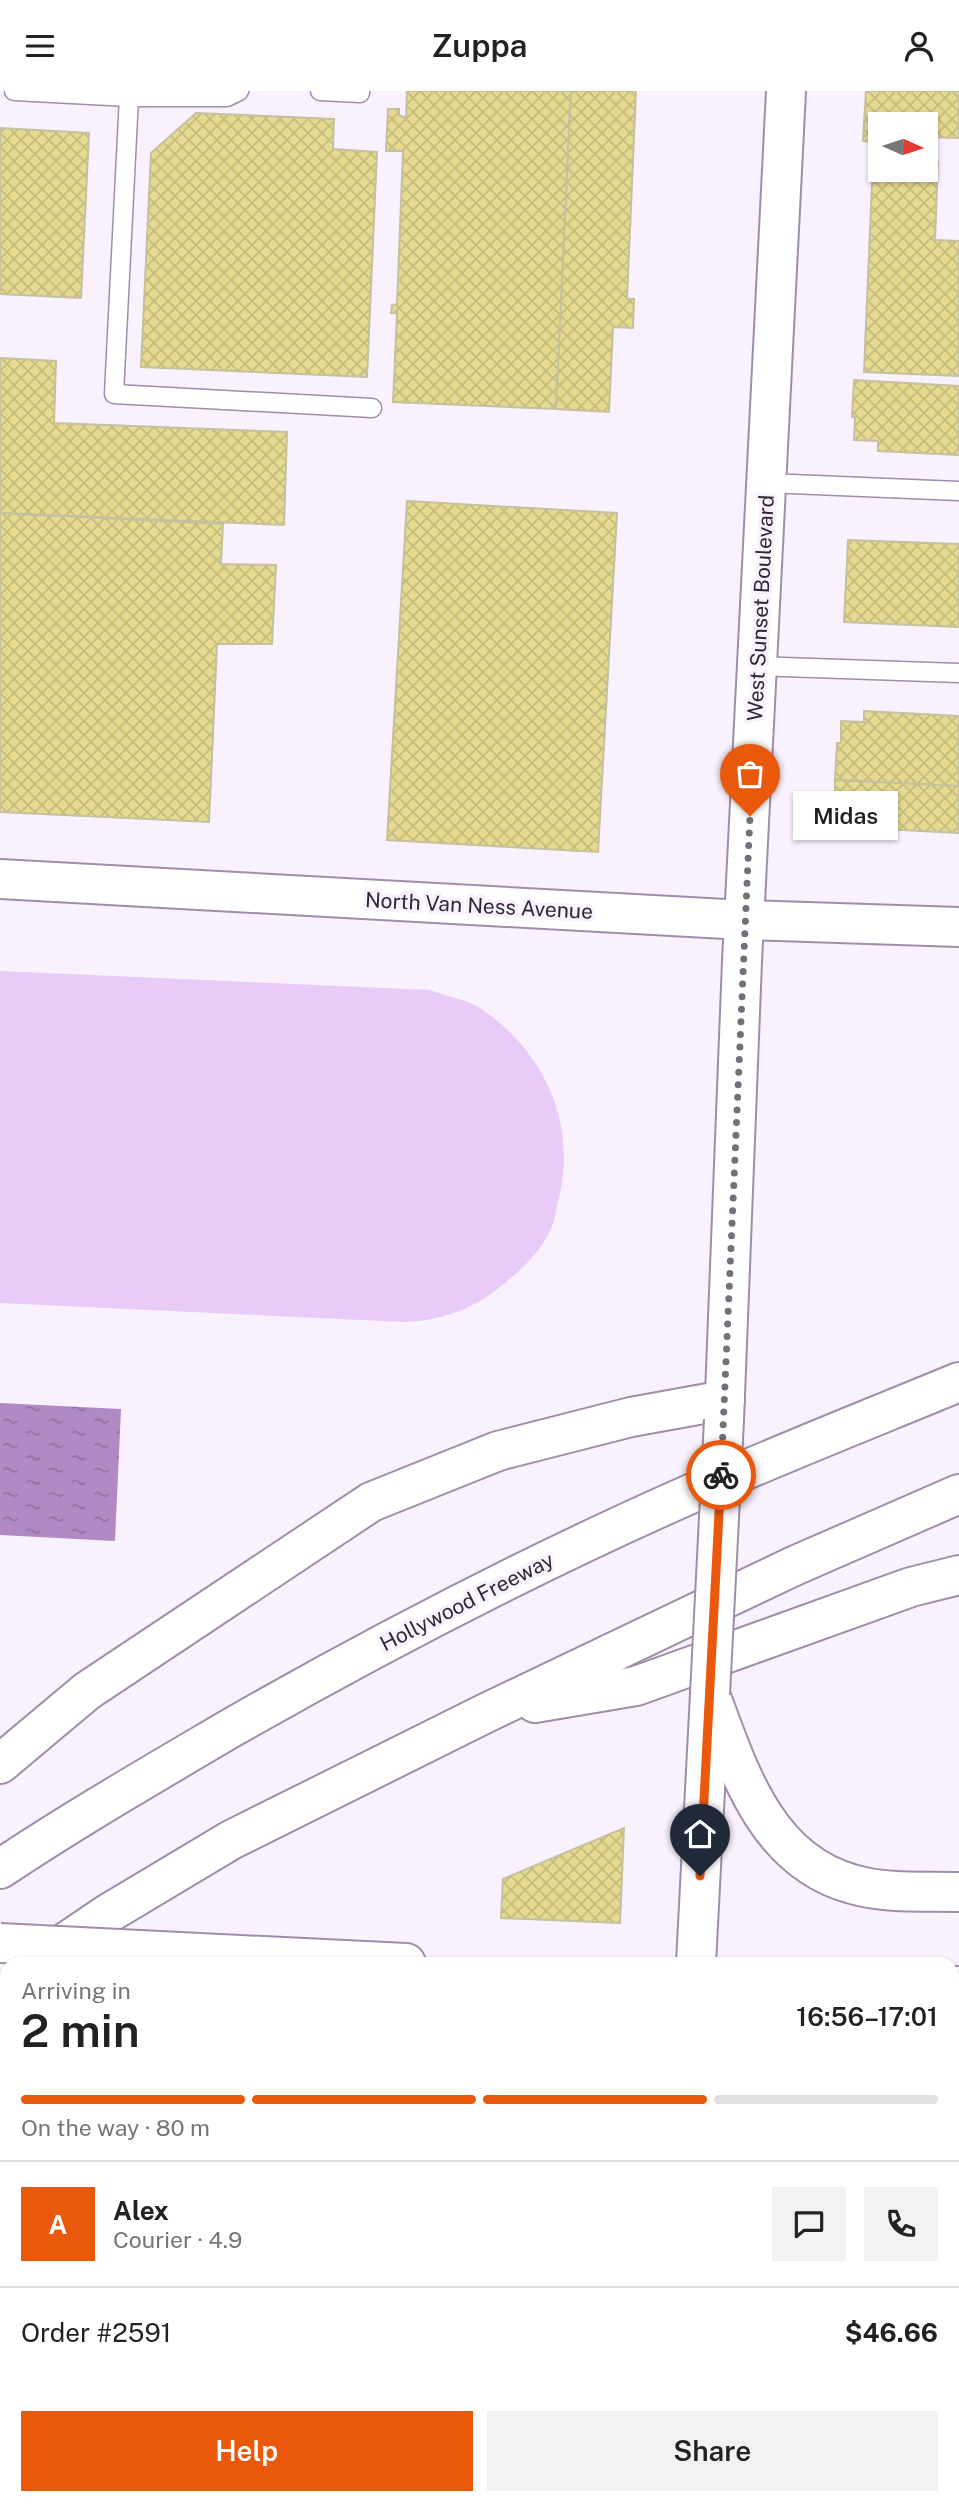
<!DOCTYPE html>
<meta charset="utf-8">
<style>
body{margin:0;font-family:"Public Sans",sans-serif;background:#f2f2f2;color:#222;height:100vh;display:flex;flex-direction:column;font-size:26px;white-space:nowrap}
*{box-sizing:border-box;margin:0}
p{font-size:23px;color:#767676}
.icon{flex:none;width:38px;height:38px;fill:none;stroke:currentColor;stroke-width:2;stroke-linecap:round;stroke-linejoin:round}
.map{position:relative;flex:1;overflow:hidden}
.details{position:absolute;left:0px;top:1866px;width:959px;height:548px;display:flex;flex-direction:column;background:#fff;border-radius:21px 21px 0 0;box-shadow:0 2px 5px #0004}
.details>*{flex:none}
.needle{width:46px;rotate:93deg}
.fabs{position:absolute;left:868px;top:21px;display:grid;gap:14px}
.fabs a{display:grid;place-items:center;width:70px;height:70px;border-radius:0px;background:#fff;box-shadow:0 2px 5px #0004;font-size:35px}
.pin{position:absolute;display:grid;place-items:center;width:60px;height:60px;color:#fff;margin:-72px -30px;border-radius:50% 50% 50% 0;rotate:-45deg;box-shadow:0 0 7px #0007}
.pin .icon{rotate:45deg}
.courier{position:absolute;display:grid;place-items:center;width:70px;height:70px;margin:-35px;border:5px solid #ea580c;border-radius:50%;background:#fff;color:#222;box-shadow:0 2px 9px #0007}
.bubble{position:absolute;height:49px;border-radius:0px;background:#fff;box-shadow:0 2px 5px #0004;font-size:23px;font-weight:600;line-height:49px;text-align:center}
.summary em{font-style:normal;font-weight:600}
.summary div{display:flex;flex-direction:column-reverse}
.summary{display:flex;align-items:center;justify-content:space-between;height:119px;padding:0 21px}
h1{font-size:46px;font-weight:600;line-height:52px}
.bar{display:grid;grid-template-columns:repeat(4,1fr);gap:10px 7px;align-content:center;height:84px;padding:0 21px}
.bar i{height:9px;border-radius:5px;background:#e0e0e0}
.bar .current{background:#ea580c}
.bar p{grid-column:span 4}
.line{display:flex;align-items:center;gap:18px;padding:0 21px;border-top:2px solid #e0e0e0}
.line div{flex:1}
.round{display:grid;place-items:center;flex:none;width:74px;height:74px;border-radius:0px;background:#f2f2f2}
.cta{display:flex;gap:14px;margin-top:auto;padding:14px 21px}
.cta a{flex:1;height:80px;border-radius:0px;background:#ea580c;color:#fff;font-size:28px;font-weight:600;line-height:80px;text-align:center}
.cta a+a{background:#f2f2f2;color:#222}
header{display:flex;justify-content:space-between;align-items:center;height:91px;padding:0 21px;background:#fff;font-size:32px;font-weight:600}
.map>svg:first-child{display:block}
</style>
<header><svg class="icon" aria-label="menu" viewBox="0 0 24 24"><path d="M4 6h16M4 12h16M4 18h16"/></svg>Zuppa<svg class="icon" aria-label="person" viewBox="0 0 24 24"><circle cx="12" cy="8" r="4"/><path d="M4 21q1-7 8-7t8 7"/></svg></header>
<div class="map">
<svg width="959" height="2413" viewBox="0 0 959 2413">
<defs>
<pattern id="water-ripples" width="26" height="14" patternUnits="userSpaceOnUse" patternTransform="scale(1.75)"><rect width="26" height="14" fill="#b18ac5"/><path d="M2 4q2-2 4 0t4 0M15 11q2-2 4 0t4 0" fill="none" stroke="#9071a1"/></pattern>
<pattern id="building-cross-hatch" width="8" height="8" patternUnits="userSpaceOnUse" patternTransform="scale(1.75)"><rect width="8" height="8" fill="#e5da90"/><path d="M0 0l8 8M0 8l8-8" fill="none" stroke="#c5bb7d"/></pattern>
</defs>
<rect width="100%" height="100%" fill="#f9f1fd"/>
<path fill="#e8cbf7" d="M0 880 430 899C445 905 466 908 480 917 547 962 579 1037 557 1115 555 1123 554 1133 550 1140 540 1161 522 1178 505 1192 476 1217 442 1230 404 1231L0 1212Z"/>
<polygon fill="url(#water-ripples)" points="0,1312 121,1318 115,1450 0,1444"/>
<g fill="url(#building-cross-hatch)" stroke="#c5c09e" stroke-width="2">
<polygon points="407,0 571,0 556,318 393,311 397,222 391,222 392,214 397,213 403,60 386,60 388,18 399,18 399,24 406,27"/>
<polygon points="571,0 636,0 627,208 634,208 633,237 613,236 609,321 556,318"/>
<polygon points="866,0 959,0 959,47 926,46 926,33 880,33 880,51 863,50"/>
<polygon points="196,22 334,28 333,58 377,61 367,286 141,276 151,62"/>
<polygon points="0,37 89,42 81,207 0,203"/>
<polygon points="873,69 880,69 880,79 926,79 926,71 938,71 935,149 959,150 959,285 864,281"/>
<polygon points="0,267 56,270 54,332 287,341 284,434 0,422"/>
<polygon points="854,289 959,295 959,364 878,360 878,350 854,349 855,326 852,326"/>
<polygon points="407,410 617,422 598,761 387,749"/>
<polygon points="0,422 223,433 221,473 276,474 272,553 217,553 209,731 0,721"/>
<polygon points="848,449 959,453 959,536 844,531"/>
<polygon points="864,620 959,625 959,695 835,689 837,652 841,652 841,630 864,631"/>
<polygon points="835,689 959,695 959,742 863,737 864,730 840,728 841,702 835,702"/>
<polygon points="624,1737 620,1832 501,1827 503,1788"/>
<polygon points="7,2085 7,2406 493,2406 493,2413 0,2413 0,2212"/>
<polygon points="959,2131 959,2182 952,2178 952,2142"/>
<polygon points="952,2212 959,2213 959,2330 952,2329"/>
<polygon points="952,2337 959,2338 959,2379 952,2378"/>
</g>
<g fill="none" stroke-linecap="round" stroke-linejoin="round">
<g stroke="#a08daa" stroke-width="21">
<g id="service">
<polyline points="14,0 129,6"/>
<polyline points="239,0 227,6 129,6 114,303 372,317"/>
<polyline points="320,0 360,2 360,0"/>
<polyline points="767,392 959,400"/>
<polyline points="757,575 959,582"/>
<polyline points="952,2004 959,2003"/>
<polyline points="952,2190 959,2192"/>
<polyline points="41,2413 42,2406"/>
<polyline points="441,2413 441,2406"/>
</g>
</g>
<g stroke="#a08daa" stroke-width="42">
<polyline id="tertiary" points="0,788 744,829"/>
</g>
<g stroke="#a08daa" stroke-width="42">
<g id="secondary">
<polyline points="744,829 959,836"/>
<polyline points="263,1865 406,1872"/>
<polyline points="952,1895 959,1895"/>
</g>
</g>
<g stroke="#a08daa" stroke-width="42">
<g id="primary">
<polyline points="724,1329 742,870 786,0"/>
<polyline points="696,1872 710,1603"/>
<polyline points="670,2413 671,2406"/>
</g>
</g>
<g stroke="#a08daa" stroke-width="42">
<g id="motorway">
<path d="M710 1603C738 1678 765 1769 852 1793 885 1803 925 1800 959 1801"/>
<polyline points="535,1612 636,1595 911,1496 959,1484"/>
<polyline points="0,1673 87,1600 371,1411 498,1360 631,1326 725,1309"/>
<path d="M0 1778C75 1728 153 1683 231 1637 394 1544 561 1458 734 1384 808 1352 884 1322 959 1291"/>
<polyline points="44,1866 109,1822 231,1749 488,1621 794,1475 959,1403"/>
<polyline points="0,1895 7,1890"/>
</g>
</g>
<use href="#service" stroke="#fff" stroke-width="18"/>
<use href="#tertiary" stroke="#fff" stroke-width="38"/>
<use href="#secondary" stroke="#fff" stroke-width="38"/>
<use href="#primary" stroke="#fff" stroke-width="38"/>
<use href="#motorway" stroke="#fff" stroke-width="38"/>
<g stroke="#a08daa" stroke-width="42" stroke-linecap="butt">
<polyline id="secondary-bridge" points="0,1852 263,1865"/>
</g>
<g stroke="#a08daa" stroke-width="42" stroke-linecap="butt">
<polyline id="primary-bridge" points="710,1603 724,1329"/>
</g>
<use href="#secondary-bridge" stroke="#fff" stroke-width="38"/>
<use href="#primary-bridge" stroke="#fff" stroke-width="38"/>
</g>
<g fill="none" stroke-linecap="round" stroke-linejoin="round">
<polyline stroke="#766e7a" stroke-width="7" stroke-dasharray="0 12.6" points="721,1384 750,725"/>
<polyline stroke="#ea580c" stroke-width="9" points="700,1785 721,1384"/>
</g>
<g text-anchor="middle" stroke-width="7" stroke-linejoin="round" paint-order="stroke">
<g font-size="21" fill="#2f2833" stroke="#f9f1fd">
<text transform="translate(761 517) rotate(-87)" y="7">West Sunset Boulevard</text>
<text transform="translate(479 815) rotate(3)" y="7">North Van Ness Avenue</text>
<text transform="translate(467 1511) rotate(-27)" y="7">Hollywood Freeway</text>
</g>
</g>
</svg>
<div class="fabs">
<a><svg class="needle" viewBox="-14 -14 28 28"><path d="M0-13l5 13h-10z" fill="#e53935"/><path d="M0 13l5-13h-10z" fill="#767676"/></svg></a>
</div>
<div class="pin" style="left:750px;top:725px;background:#ea580c"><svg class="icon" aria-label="bag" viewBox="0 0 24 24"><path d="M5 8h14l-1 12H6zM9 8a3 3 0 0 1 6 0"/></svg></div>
<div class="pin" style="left:700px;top:1785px;background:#1f2937"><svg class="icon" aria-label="home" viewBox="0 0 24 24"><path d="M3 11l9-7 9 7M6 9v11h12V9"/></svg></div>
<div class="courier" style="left:721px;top:1384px"><svg class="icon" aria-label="bike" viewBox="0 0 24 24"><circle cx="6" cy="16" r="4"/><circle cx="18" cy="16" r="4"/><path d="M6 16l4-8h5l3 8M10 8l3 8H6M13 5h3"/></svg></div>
<div class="bubble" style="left:793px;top:700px;width:105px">Midas</div>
<section class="details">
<div class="summary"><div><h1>2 min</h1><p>Arriving in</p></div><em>16:56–17:01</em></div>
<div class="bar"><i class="current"></i><i class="current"></i><i class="current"></i><i></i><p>On the way · 80 m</p></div>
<div class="line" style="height:126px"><b class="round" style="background:#ea580c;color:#fff">A</b><div><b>Alex</b><p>Courier · 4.9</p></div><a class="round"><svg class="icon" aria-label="chat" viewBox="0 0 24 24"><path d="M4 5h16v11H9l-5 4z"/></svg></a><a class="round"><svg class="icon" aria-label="phone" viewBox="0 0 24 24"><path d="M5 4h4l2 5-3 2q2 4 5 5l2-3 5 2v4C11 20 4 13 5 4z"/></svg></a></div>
<div class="line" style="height:91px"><div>Order #2591</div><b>$46.66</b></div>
<div class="cta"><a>Help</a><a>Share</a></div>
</section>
</div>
